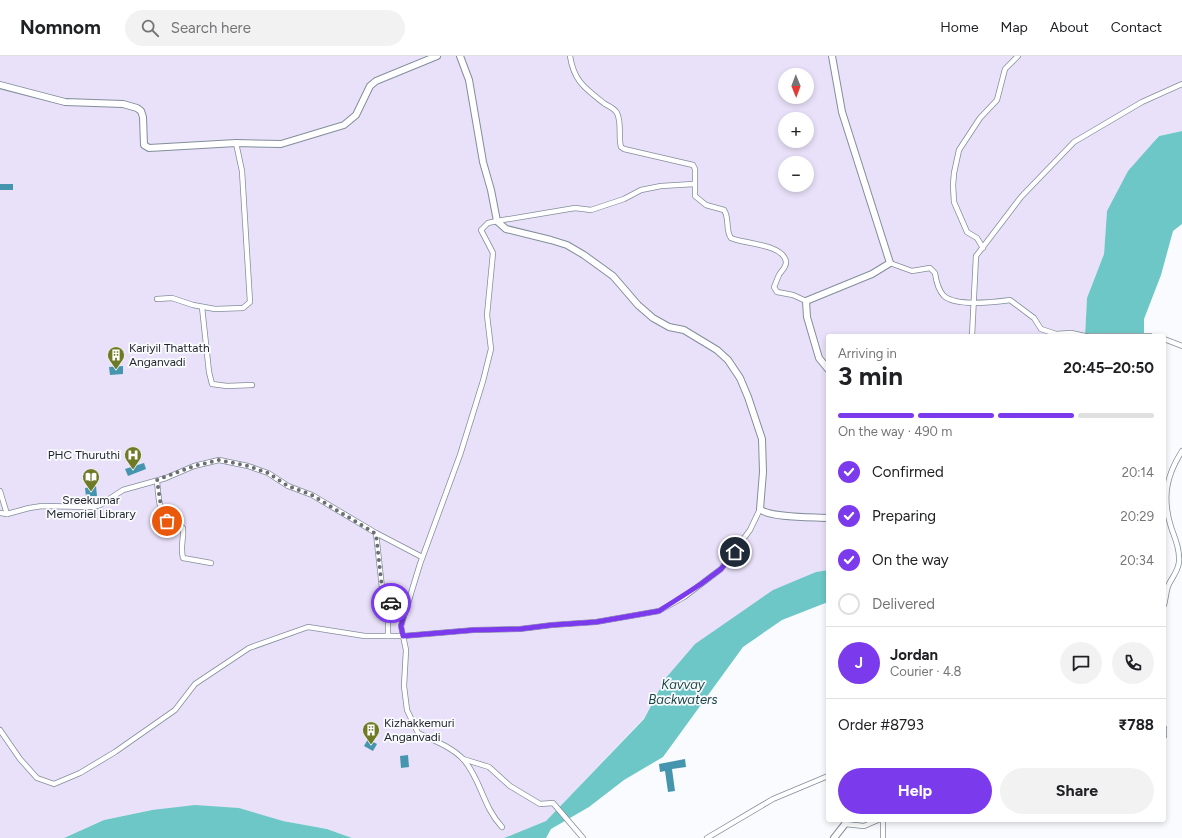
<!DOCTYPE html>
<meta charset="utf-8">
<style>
body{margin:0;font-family:Figtree,sans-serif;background:#f2f2f2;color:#202124;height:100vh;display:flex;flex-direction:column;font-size:15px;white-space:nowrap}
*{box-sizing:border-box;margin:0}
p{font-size:13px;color:#757577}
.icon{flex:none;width:22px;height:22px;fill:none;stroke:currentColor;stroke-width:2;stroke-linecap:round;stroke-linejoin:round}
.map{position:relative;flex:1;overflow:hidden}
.panel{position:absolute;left:826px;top:278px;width:340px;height:488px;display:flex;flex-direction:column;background:#fff;border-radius:4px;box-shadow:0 2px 6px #0003}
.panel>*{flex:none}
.needle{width:26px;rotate:179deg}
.controls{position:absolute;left:778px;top:12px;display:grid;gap:8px}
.controls a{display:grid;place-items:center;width:36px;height:36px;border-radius:50%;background:#fff;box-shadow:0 2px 6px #0003;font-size:20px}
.pin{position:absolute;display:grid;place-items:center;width:34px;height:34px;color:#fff;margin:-17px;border:2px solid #fff;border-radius:50%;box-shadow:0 1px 4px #0007}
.courier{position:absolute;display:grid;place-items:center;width:40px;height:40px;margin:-20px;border:3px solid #7c3aed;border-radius:50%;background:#fff;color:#222;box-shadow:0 1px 5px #0007}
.head em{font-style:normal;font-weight:700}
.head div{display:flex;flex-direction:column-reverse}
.head{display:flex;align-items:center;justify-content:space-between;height:68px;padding:0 12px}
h1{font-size:26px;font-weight:700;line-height:30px}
.bar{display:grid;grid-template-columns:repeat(4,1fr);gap:6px 4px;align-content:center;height:48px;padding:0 12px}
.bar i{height:5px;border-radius:3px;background:#e0e0e0}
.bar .selected{background:#7c3aed}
.bar p{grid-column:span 4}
.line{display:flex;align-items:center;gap:10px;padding:0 12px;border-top:1px solid #e0e0e0}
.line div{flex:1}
.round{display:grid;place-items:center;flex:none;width:42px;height:42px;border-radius:21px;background:#f2f2f2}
ol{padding:0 12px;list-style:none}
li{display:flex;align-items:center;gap:12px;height:44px}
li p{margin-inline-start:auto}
li .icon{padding:4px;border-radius:50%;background:#7c3aed;color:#fff;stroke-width:4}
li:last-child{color:#757577}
li i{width:22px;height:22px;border:2px solid #e0e0e0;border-radius:50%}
.button{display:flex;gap:8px;margin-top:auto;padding:8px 12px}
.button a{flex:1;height:46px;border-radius:24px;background:#7c3aed;color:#fff;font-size:16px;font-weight:700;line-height:46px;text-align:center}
.button a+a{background:#f2f2f2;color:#202124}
header{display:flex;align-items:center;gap:24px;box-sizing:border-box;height:56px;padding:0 20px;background:#fff;border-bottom:1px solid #e0e0e0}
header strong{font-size:19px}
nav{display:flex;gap:22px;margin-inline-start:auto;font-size:14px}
.search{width:280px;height:36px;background:#f2f2f2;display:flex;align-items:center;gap:10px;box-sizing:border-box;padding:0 14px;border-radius:22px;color:#757577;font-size:15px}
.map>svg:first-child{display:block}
</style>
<header>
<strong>Nomnom</strong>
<div class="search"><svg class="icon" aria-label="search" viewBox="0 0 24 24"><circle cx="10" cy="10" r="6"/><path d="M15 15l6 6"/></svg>Search here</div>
<nav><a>Home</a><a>Map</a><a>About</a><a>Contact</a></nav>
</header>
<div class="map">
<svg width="1182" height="782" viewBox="0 0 1182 782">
<rect width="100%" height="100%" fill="#f9fbfe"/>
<path fill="#e9e1f9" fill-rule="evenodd" d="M0 0H1182V75L1158 80 1107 155 1104 198 1087 242 1085 280H828V514L816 516 665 623 644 662 546 765 504 782H352L327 773 283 765 152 754 104 764 64 782H0ZM785 19H807V41H785ZM785 63H807V85H785ZM785 107H807V129H785Z"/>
<g fill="#6ec7c7">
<polygon points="1182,75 1182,168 1173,175 1161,219 1144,263 1144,280 1085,280 1087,242 1104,198 1107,155 1128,115 1159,80"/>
<polygon points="828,514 828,546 782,564 743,591 663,701 624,724 589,751 551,773 546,782 504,782 546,765 644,663 665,623 695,588 773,534 816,516"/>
<polygon points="195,749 239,752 283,765 327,773 352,782 64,782 104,764 152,754"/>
</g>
<g fill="#4595af">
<rect x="0" y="128" width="13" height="6"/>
<polygon points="123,310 123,318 110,319 109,311"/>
<polygon points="144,407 146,413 128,420 125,413"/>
<polygon points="96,430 97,440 86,441 85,432"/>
<polygon points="368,683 377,688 373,695 364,690"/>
<polygon points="408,699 409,711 401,712 400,700"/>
<polygon points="685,703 686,711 672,713 675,735 668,736 665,715 660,716 659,708"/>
</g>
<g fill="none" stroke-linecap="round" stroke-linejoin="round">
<g stroke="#828e9a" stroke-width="6">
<g id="street">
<path d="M570 0C574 26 586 33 605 48 609 50 615 53 617 57 622 67 618 80 621 91L624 93 693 109 695 113V140L706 149 724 154C730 163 725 174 731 182 744 188 784 188 786 206 786 212 781 215 779 219 777 223 776 227 774 231L777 236 793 239 806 245"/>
<polyline points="983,192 977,182 967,176 954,146 953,129 954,117 959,94 980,62 997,44 1005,13 1018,0"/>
<path d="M890 207 912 215 930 212 935 217C936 224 939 235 944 240 957 251 994 246 1010 244L1034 262 1041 273 1056 278 1071 277 1085 280"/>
<polyline points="157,243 172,242 193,249 215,253 243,252 250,246 242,115 236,87"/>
<polyline points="202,251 209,316 212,328 227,330 252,329"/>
<polyline points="972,280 976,200 1021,141 1074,86 1142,46 1182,28"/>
<polyline points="1089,280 1150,280"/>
<polyline points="1164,283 1182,290"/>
<path d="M157 425C158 434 159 458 166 464 171 468 178 467 183 472 184 482 180 491 183 502L211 507"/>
<polyline points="0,435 7,458"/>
<polyline points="0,457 7,458 29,452 42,450 93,451 100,449 123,434 166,422 194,410 219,404 248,410 268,417 288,430 312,439 376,477 422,501"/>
<polyline points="376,477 383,541 404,559"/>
<path d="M1164 549C1166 542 1166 534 1169 528 1173 520 1178 515 1179 506 1180 494 1175 482 1171 471 1162 442 1166 420 1182 395"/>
<polyline points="388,566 388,580"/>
<polyline points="1164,672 1164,680"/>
<polyline points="0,674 20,703 37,722 54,728 80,717 115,696 175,654 195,628 249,592 308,571 365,580 403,580 474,574 520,573 552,569 596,566 659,555 684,541 721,513 750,474 760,453"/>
<polyline points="463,703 489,711 510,730 540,748 553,747 583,782"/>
<polyline points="845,768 864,770 878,764"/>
<path d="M502 771C483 751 481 724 464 704 452 691 433 684 418 677L407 654 404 630 406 594 401 570 420 508 460 399 483 325 491 293 487 259 493 197 481 174 488 167 497 165 575 152 591 154 624 143 641 134 661 130 694 128"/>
<polyline points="707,782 773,743 828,720"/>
<polyline points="883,782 883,764"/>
</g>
</g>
<g stroke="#828e9a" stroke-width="8">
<g id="secondary">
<path d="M460 0 469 24 483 106 491 134 497 165 506 173 551 184 567 189 584 199 613 220 638 249 653 262 669 271 684 274 717 294 728 304 740 322 748 341 762 383 763 416 760 453C769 462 813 461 828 462"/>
<polyline points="0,29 65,46 123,48 137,52 141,55 143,61 144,89 149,92 236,87 281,88 344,69 356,59 370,30 376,25 437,0"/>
<polyline points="828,313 819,302 807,261 806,245 872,218 890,207 842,56 832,0"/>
<polyline points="834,782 845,768 846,764"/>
</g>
</g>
<use href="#street" stroke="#fff" stroke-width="4.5"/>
<use href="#secondary" stroke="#fff" stroke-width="6"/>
</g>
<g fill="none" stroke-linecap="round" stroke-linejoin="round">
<polyline stroke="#6b6f74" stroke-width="4" stroke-dasharray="0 7.2" points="167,465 162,458 157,424 194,410 219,404 248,410 268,417 288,430 312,439 376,478 383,541 391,547"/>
<polyline stroke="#7c3aed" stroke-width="5" points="391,547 404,559 401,570 403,580 474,574 520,573 552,569 596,566 659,555 701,528 721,513 735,496"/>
</g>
<defs>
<g id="building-pin" transform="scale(0.9)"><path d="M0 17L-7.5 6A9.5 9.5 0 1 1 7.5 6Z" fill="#6e7a26" stroke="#f9fbfe"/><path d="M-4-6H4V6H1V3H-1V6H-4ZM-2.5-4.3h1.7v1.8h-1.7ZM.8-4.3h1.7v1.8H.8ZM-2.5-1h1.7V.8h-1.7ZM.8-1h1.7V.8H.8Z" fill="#fff"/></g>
<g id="hospital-pin" transform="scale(0.9)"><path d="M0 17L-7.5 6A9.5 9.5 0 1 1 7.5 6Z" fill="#6e7a26" stroke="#f9fbfe"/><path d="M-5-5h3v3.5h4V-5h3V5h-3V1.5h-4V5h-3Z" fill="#fff"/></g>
<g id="library-pin" transform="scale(0.9)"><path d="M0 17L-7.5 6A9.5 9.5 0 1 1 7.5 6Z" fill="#6e7a26" stroke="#f9fbfe"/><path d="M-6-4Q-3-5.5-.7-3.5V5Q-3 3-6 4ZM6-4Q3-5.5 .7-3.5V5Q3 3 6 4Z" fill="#fff"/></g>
</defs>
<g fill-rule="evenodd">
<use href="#building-pin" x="116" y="299"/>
<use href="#hospital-pin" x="133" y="399"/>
<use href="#library-pin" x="91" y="421"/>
<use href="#building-pin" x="371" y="674"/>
</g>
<g text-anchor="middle" stroke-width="3.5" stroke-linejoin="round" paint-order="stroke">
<g font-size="12" fill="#1f2429" stroke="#f9fbfe" text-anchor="start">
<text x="129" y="296">Kariyil Thattath<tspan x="129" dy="14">Anganvadi</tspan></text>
<text x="120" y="403" text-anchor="end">PHC Thuruthi</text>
<text x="91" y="448" text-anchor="middle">Sreekumar<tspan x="91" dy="14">Memoriel Library</tspan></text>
<text x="384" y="671">Kizhakkemuri<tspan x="384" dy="14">Anganvadi</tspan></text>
</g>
<g font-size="13" font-style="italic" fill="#1a4444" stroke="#f9fbfe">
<text x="683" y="633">Kavvay<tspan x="683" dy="15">Backwaters</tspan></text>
</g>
</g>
</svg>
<div class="controls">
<a><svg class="needle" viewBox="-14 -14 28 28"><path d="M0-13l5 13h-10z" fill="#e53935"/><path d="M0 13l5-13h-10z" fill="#757577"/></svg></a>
<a>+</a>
<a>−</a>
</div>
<div class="pin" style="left:167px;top:465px;background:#ea580c"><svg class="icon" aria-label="bag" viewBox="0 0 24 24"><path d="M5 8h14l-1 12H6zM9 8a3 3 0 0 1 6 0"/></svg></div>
<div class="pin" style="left:735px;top:496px;background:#1f2937"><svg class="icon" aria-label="home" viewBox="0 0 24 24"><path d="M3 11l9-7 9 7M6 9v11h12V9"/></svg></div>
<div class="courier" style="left:391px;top:547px"><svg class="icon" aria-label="car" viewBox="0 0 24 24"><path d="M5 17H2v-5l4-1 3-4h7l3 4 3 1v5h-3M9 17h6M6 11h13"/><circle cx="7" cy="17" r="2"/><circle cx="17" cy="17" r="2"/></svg></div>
<section class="panel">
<div class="head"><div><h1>3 min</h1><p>Arriving in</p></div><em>20:45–20:50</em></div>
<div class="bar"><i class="selected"></i><i class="selected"></i><i class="selected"></i><i></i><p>On the way · 490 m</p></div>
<ol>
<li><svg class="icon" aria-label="check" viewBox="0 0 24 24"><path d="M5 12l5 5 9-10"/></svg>Confirmed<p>20:14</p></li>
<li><svg class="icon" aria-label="check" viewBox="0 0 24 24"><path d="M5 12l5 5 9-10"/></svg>Preparing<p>20:29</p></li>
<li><svg class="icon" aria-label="check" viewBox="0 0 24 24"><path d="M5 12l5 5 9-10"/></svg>On the way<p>20:34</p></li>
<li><i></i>Delivered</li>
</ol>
<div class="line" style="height:72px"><b class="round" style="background:#7c3aed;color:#fff">J</b><div><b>Jordan</b><p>Courier · 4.8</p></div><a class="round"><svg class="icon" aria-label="chat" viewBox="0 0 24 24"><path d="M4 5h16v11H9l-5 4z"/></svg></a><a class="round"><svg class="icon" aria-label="phone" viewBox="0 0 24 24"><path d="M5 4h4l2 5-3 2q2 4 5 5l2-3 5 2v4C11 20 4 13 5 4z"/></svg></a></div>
<div class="line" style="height:52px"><div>Order #8793</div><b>₹788</b></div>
<div class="button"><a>Help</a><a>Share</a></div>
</section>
</div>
